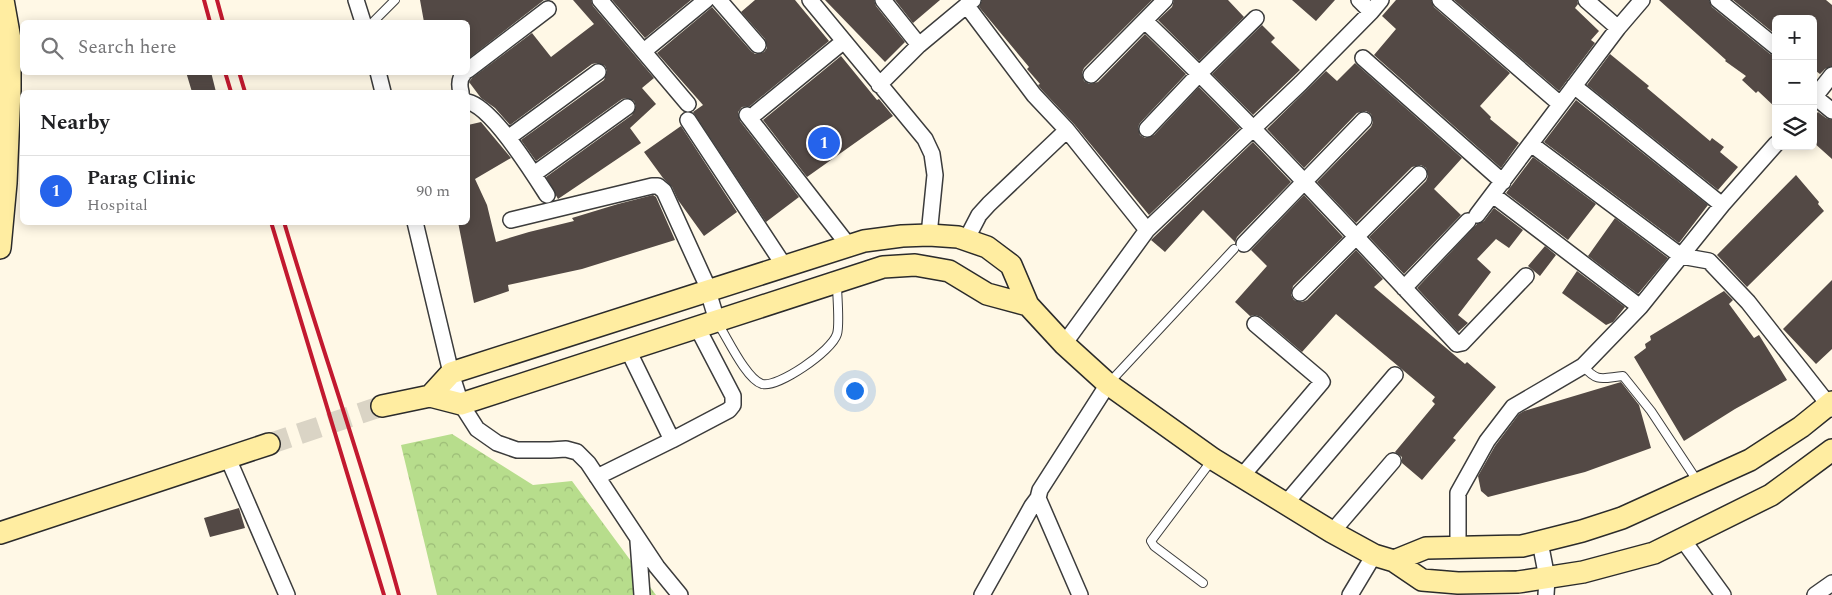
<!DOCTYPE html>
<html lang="en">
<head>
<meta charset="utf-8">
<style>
	body { margin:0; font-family:Spectral,serif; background:#f2f2f2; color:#202124 }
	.controls { position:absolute; right:15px; top:15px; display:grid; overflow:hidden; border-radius:8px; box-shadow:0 2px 12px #0003 }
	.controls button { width:45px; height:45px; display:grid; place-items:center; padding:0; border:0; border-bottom:1px solid #e0e0e0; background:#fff; color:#202124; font:25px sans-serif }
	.you { position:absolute; left:854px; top:390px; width:18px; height:18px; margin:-12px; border:4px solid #fff; border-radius:50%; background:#1a73e8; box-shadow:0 0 0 8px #1a73e833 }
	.badge { display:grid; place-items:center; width:32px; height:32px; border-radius:50%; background:#2563eb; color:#fff; font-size:16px; font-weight:700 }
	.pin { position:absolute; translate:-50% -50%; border:2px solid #fff; box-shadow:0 1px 5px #0006 }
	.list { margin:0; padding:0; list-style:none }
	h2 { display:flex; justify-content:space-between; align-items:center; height:65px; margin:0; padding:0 20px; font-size:21px }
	h2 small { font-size:16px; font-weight:400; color:#757577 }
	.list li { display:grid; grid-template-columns:32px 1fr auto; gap:15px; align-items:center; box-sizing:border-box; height:70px; padding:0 20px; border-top:1px solid #e0e0e0 }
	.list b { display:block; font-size:19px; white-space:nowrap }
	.list p { margin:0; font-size:16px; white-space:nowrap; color:#757577 }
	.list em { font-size:16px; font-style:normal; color:#757577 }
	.icon { flex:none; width:28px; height:28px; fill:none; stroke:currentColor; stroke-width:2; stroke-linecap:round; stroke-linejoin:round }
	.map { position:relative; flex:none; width:1832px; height:595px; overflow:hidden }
	.search { position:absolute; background:#fff; box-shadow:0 2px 12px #0003; left:20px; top:20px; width:450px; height:55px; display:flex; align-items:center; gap:12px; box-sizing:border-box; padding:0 18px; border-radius:8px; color:#757577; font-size:19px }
	.panel { position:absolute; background:#fff; box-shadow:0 2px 12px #0003; left:20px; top:90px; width:450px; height:135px; border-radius:8px }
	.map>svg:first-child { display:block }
	.forest { fill:url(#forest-crowns) }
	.building { fill:#534945 }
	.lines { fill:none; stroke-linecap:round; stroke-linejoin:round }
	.secondary-tunnel { stroke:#dad4c5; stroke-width:21; stroke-dasharray:21 11; stroke-linecap:butt }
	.lane-casing { stroke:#3c3c3c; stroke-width:10 }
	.street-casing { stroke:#3c3c3c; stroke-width:18 }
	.secondary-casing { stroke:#2b2b2b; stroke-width:24 }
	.lane { stroke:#fff; stroke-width:8 }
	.street { stroke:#fff; stroke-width:15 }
	.secondary { stroke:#ffeda1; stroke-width:21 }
	.rail { stroke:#c2192f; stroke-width:4 }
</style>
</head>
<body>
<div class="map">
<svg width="1832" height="595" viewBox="0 0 1832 595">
	<defs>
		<pattern id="forest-crowns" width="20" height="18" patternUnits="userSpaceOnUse" patternTransform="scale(1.25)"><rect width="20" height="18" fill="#b7dd8c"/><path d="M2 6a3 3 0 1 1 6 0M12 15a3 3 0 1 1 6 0" fill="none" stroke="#9cbc77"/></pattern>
	</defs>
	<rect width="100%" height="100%" fill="#fff8e6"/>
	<!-- forest -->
	<path class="forest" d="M452 434 533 485 572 481 656 595H437L401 445Z"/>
	<!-- building -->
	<path class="building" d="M420 0H544L468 59V22H424Z
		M573 0H591L593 6 654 78 642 88 656 104 630 128 641 143 558 199 546 177 632 115 636 107 634 101 627 98 622 99 536 161 521 140 604 80 607 71 605 66 597 63 592 64 510 125 495 108 481 98 469 82 472 78 532 33 551 57 594 24Z
		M612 0H691L645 38Z
		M755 0H795L829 41 750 106 742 107 738 112 740 121 799 197 766 222 693 112 703 105 657 53 712 7 751 51 755 54 764 52 767 48 765 39 741 12Z
		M825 0H874L876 6 905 42 885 62Z
		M895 0H940L913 23Z
		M982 0H1152L1084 68 1082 73 1084 81 1089 84 1098 82 1145 34 1186 74 1140 123 1138 127 1140 135 1145 138 1154 135 1199 87 1240 128 1149 215 1074 124 1041 89 1038 85 1040 84 1027 69 1029 67 979 7Z
		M1174 0H1228L1244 17 1199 61 1158 20 1172 7Z
		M1292 0H1335L1316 21Z
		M1396 0H1431L1434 7 1510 73 1480 106 1491 117 1490 119 1519 143 1501 168 1374 55 1396 29 1382 16Z
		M1454 0H1577L1578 4 1575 8 1599 31 1591 40 1595 43 1559 91Z
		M1659 0H1709L1712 7 1770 54 1776 56V108L1758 91 1756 93 1742 80 1746 76 1725 61 1726 60Z
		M1733 0H1826L1832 5V66L1825 69 1820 74 1813 69V19H1776V35Z
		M1262 25 1275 38 1271 42 1300 70 1253 115 1212 74Z
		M1610 54 1649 86 1647 88 1710 141 1712 138 1724 147 1720 152 1738 167 1718 190 1587 85Z
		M841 56 877 100 879 99 893 116 807 177 763 120Z
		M1355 63 1462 158 1434 189 1461 215 1404 274 1369 237 1426 181 1428 176 1426 168 1421 165 1412 167 1356 223 1317 182 1371 127 1373 122 1371 114 1366 111 1357 113 1304 168 1267 129 1326 71 1337 81Z
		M186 72H211L216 92H192Z
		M1576 100 1708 205 1679 243 1544 142Z
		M1818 112 1826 118 1832 120V159L1813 142V117Z
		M481 122 511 158 475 179 487 205 496 242 529 232 574 221 572 218 618 204 653 195 656 197 675 240 582 269 508 285 509 291 474 303 458 222H468V125Z
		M681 126 737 212 704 236 678 200 672 187 663 178 644 152Z
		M1253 142 1291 182 1237 237 1235 242 1203 210 1165 252 1151 240Z
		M1533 157 1596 204 1568 240 1506 193Z
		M1796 175 1819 202 1818 204 1824 211 1747 287 1717 255Z
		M1304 195 1343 237 1293 286 1291 295 1294 300 1302 302 1307 300 1356 250 1383 279 1374 287 1465 364 1467 362 1496 387 1453 438 1456 440 1422 480 1402 463V457L1395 452 1435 404 1432 401 1435 397 1336 314 1302 352 1261 317 1256 315 1250 316 1235 302 1267 266 1251 250Z
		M1494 208 1523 230 1509 248 1496 239 1477 259 1491 272 1458 315 1468 323 1458 332 1417 288 1477 224 1484 221Z
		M1615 218 1668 258 1638 294 1588 256Z
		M1545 246 1556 255 1540 276 1528 266Z
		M1577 271 1625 307 1613 322 1606 325 1562 293Z
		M1832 280V349L1816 364 1783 329Z
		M1724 291 1733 300 1729 304 1754 338 1759 335 1787 380 1735 409 1684 441 1634 357 1646 348 1645 344 1651 340 1650 336Z
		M1621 382 1639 405 1651 448 1585 472 1488 497 1481 491 1478 476 1495 446 1519 414 1524 411Z
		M239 508 245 528 210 537 204 518Z"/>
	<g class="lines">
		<!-- secondary-tunnel -->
		<path class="secondary-tunnel" d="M269 444 382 406"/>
		<!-- lane casing -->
		<g class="lane-casing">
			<path id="lane" d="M373 22 395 0
				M717 322C727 337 746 379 762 384 778 388 832 351 837 334 840 325 837 296 837 284
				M1583 366C1598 383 1602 378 1623 376L1651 411 1698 482
				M1109 383 1234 249
				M1203 583 1154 546 1151 541 1212 460"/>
		</g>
		<!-- street casing -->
		<g class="street-casing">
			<path id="street" d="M356 0 363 22
				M600 0 688 104
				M719 0 758 45
				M810 0 925 139 932 154 935 175 929 235
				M883 0 919 45
				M1359 0 1371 12
				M1440 0 1560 104
				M1718 0 1776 47
				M967 6 1034 95 1067 130 1147 230
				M1145 21C1253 124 1354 235 1457 344L1462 343 1526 276
				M1618 28 1642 0
				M644 51 706 0
				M1363 58 1503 182
				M468 70 548 9
				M378 72 383 92
				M1091 75 1165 0
				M879 85 919 45 973 0
				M1574 86 1722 205
				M461 92C459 85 459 78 465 72
				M1815 97 1832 111
				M1813 99 1832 75
				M468 102C492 107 533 173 547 195
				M756 113 844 41
				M747 115 849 246
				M688 120 785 267
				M1147 129 1200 73 1256 18
				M508 138 598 72
				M1531 144 1681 256 1709 261 1748 302 1832 409
				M534 174 627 107
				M1493 195 1640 307
				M1477 215 1618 28 1586 0
				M511 220 652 186H658L664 191 705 281 717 321
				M415 222 451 373 461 404 477 429 497 443 517 450H550L566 449 577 452 588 463 657 567 680 595
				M966 240 979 215 989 204 1067 130
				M1244 244 1364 120
				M1404 288 1468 221
				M1300 293 1419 174
				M1064 344 1147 230 1301 83 1371 12 1381 0
				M628 350 672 440
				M227 456 287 595
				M1242 476 1322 382 1320 379 1255 324
				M597 477 672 440 729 410 733 405V396L697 327
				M1286 503 1395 375
				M1332 532 1393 461
				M1683 540 1723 595
				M638 541 642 595
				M1540 542 1547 578 1546 595
				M1458 549V493L1487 441 1513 407 1583 366 1640 307 1722 205 1776 144
				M982 595 1032 506 1038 498
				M1080 595 1038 498 1040 490 1108 384
				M1350 595 1374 555
				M1815 595 1832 583"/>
		</g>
		<!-- secondary casing -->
		<g class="secondary-casing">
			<path id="secondary" d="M0 248 6 183 10 90V39L3 0
				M430 396 451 373 864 241 902 236 929 235 958 237 987 247 1011 265 1028 305 1064 344 1108 384 1213 459 1332 532 1374 555 1394 561 1422 580 1458 583 1518 582 1583 572 1654 553 1771 495 1832 450
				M382 406 430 396 461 404 883 267 915 265 949 271 987 294 1028 305
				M0 533 269 444
				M1394 561 1426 548 1522 546 1582 531 1622 518 1750 460 1801 427 1832 402"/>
		</g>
		<!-- lane -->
		<use href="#lane" class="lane"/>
		<!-- street -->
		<use href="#street" class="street"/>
		<!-- secondary -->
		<use href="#secondary" class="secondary"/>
		<!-- rail -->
		<path class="rail" d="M204 0 210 22
			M217 0 223 22
			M225 72 231 92
			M239 72 245 92
			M271 222 384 595
			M284 222C321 347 365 470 399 595"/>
	</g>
</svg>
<div class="controls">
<button>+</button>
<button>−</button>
<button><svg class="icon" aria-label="layers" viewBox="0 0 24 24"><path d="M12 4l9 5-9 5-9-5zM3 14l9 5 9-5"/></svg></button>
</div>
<div class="you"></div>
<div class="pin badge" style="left:824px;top:143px">1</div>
<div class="search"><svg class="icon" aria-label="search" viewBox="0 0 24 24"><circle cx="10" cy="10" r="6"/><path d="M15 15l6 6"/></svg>Search here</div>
<section class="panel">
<h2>Nearby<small></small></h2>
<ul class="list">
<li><span class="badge">1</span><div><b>Parag Clinic</b><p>Hospital</p></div><em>90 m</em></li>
</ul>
</section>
</div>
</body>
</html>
